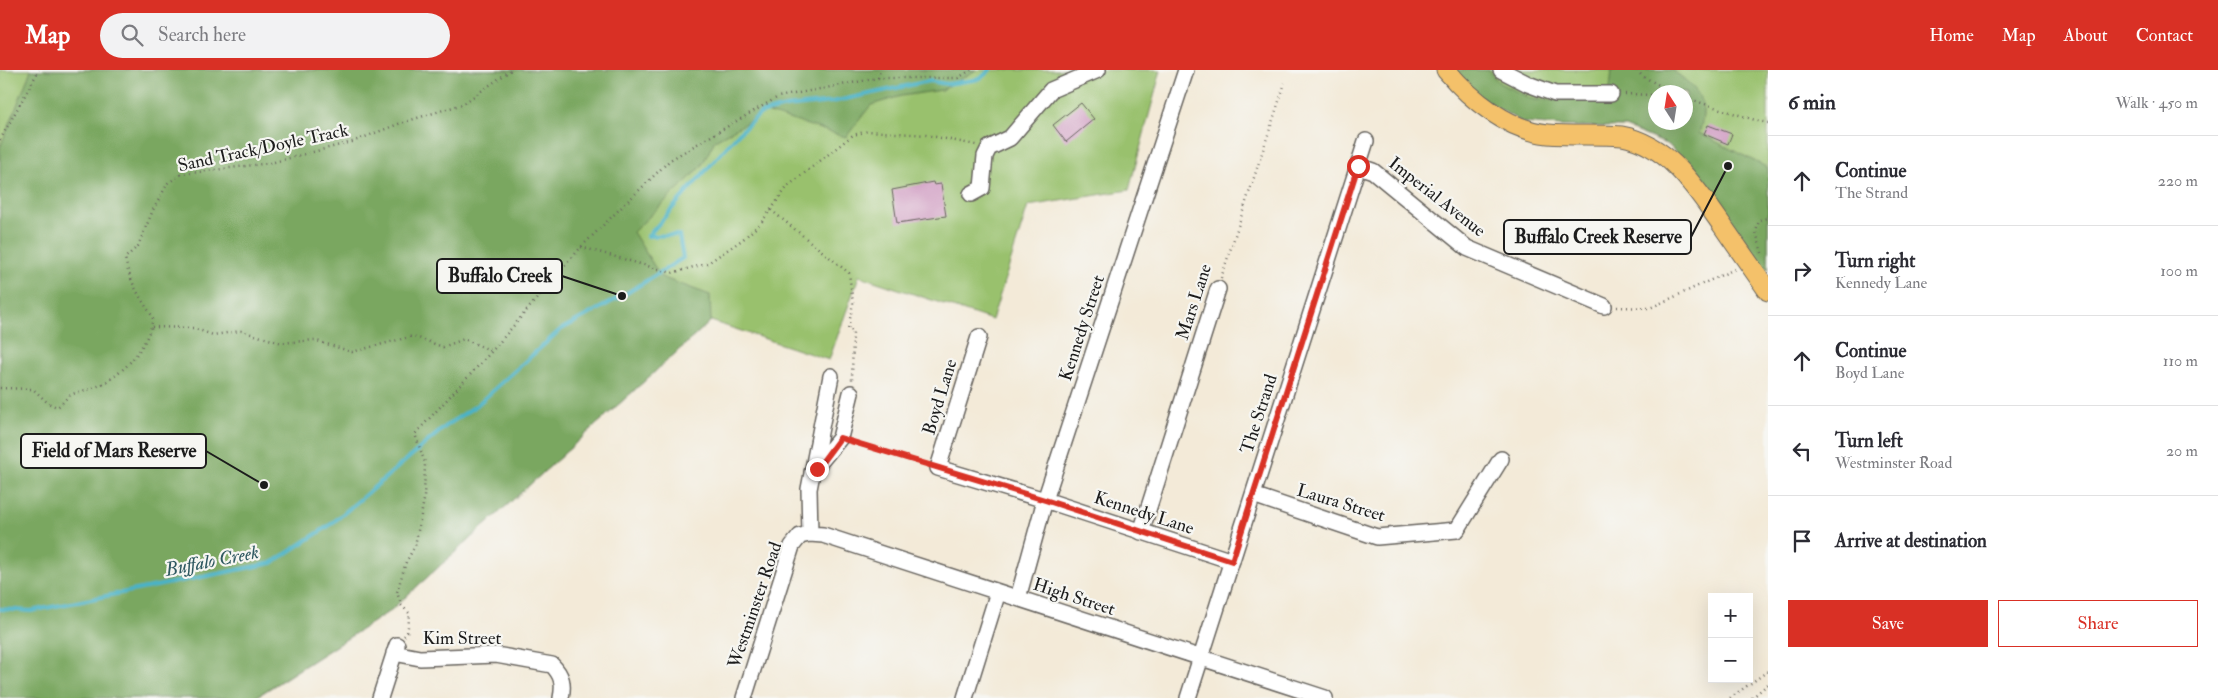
<!DOCTYPE html>
<html lang="en">
<head>
<meta charset="utf-8">
<style>
	body { margin:0; font-family:"IM FELL Double Pica",serif; background:#f2f2f3; color:#2b2b33 }
	.controls { position:absolute; right:15px; bottom:15px; display:grid; overflow:hidden; border-radius:0px; box-shadow:0 5px 20px #0002 }
	.controls button { width:45px; height:45px; display:grid; place-items:center; padding:0; border:0; border-bottom:1px solid #e1e1e2; background:#fff; color:#2b2b33; font:25px sans-serif }
	.compass { position:absolute; left:1648px; top:15px; width:45px; height:45px; border-radius:50%; background:#fff; box-shadow:0 5px 20px #0002; rotate:348deg }
	.stop { position:absolute; width:15px; height:15px; margin:-11px; border:4px solid #d93025; border-radius:50%; background:#fff }
	.stop.end { background:#d93025; border-color:#fff; box-shadow:0 1px 5px #0008 }
	.list { margin:0; padding:0; list-style:none }
	h2 { display:flex; justify-content:space-between; align-items:center; height:65px; margin:0; padding:0 20px; font-size:21px }
	h2 small { font-size:16px; font-weight:400; color:#7c7c81 }
	.list li { display:grid; grid-template-columns:32px 1fr auto; gap:15px; align-items:center; box-sizing:border-box; height:90px; padding:0 20px; border-top:1px solid #e1e1e2 }
	.list b { display:block; font-size:19px; white-space:nowrap }
	.list p { margin:0; font-size:16px; white-space:nowrap; color:#7c7c81 }
	.list em { font-size:16px; font-style:normal; color:#7c7c81 }
	.actions { display:flex; gap:10px; padding:15px 20px }
	.actions a { flex:1; padding:11px 0; border:1px solid #d93025; border-radius:0px; text-align:center; font-size:18px; color:#d93025 }
	.actions .main { background:#d93025; color:#fff }
	.icon { flex:none; width:28px; height:28px; fill:none; stroke:currentColor; stroke-width:2; stroke-linecap:round; stroke-linejoin:round }
	.map { position:relative; flex:none; width:1768px; height:628px; overflow:hidden }
	header { display:flex; align-items:center; gap:30px; box-sizing:border-box; height:70px; padding:0 25px; background:#d93025; color:#fff }
	header strong { font-size:24px }
	nav { display:flex; gap:28px; margin-inline-start:auto; font-size:18px }
	.search { width:350px; height:45px; background:#f2f2f3; display:flex; align-items:center; gap:12px; box-sizing:border-box; padding:0 18px; border-radius:28px; color:#7c7c81; font-size:19px }
	main { display:flex }
	aside { flex:1; background:#fff }
	.map>svg:first-child { display:block }
	.green { fill:#99c16d; stroke:#5a6e44; fill-rule:evenodd }
	.forest { fill:#7aa760; stroke:#4b623e; fill-rule:evenodd }
	.lines { fill:none; stroke-linecap:round; stroke-linejoin:round }
	.stream { stroke:#49b2c7; stroke-width:4 }
	.building { fill:#cb8fbc }
	.minor-casing { stroke:#67645e; stroke-width:18 }
	.major-casing { stroke:#67645e; stroke-width:21 }
	.path { stroke:#67645e; stroke-width:2.5; stroke-dasharray:1 4; stroke-linecap:butt }
	.minor { stroke:#fff; stroke-width:15 }
	.major { stroke:#f4c16a; stroke-width:19 }
	.route { stroke:#d93025; stroke-width:6 }
	.labels { text-anchor:middle; dominant-baseline:central; stroke-width:4.5; stroke-linejoin:round; paint-order:stroke }
	.street-label { font-size:18px; fill:#1c1c1c; stroke:#f6f6f2 }
	.water-label { font-size:19px; font-style:italic; fill:#2e5860; stroke:#f6f6f2 }
	.leader { fill:none; stroke:#1c1c1c; stroke-width:2 }
	.callout-dot { fill:#1c1c1c; stroke:#f6f6f2; stroke-width:2 }
	.callout { fill:#f6f6f2; stroke:#1c1c1c; stroke-width:2 }
	.callout-label { font-size:19px; text-anchor:middle; font-weight:bold; fill:#1c1c1c }
</style>
</head>
<body>
<header>
<strong>Map</strong>
<div class="search"><svg class="icon" aria-label="search" viewBox="0 0 24 24"><circle cx="10" cy="10" r="6"/><path d="M15 15l6 6"/></svg>Search here</div>
<nav><a>Home</a><a>Map</a><a>About</a><a>Contact</a></nav>
</header>
<main>
<div class="map">
<svg width="1768" height="628" viewBox="0 0 1768 628">
	<rect width="100%" height="100%" fill="#f6f6f2"/>
	<filter id="ink" filterUnits="userSpaceOnUse"><feTurbulence type="fractalNoise" baseFrequency=".02" numOctaves="2"/><feDisplacementMap in="SourceGraphic" scale="10" xChannelSelector="R" yChannelSelector="G"/><feConvolveMatrix kernelMatrix="1 2 1 2 8 2 1 2 1" color-interpolation-filters="sRGB"/></filter>
	<filter id="wash" filterUnits="userSpaceOnUse"><feTurbulence type="fractalNoise" baseFrequency=".0096" numOctaves="4" result="noise"/><feDisplacementMap in="SourceGraphic" scale="20" xChannelSelector="R" yChannelSelector="G"/><feGaussianBlur stdDeviation="1.12" result="paint"/><feColorMatrix in="noise" values="0 0 0 0 0 0 0 0 0 0 0 0 0 0 0 0 0 1.4 0 .05"/><feComposite in="paint" operator="in"/></filter>
	<g filter="url(#wash)">
		<rect width="100%" height="100%" fill="#f3ead8"/>
		<!-- green -->
		<path class="green" d="M0 0H1161L1129 120 1028 136 992 250 859 206 829 290 711 251 390 541 255 628H0Z
			M1453 0H1768V201L1707 118 1669 75 1625 57 1560 56ZM1656 22H1686V52H1656Z"/>
		<!-- forest -->
		<path class="forest" d="M31 0H976L942 20 901 26 871 35 846 67 766 42 715 70 701 97 633 162 661 207 710 225 711 251 390 541 262 623 255 628H0V78Z
			M1453 0H1488L1499 13 1534 30 1609 29 1612 0H1672C1698 19 1710 30 1699 63L1768 98V201L1707 118 1669 75 1625 57 1560 56 1523 53 1481 28ZM1656 22H1686V52H1656Z"/>
		<g class="lines">
			<!-- stream -->
			<path class="stream" d="M0 539 31 541 272 493 330 455 446 356 477 335 560 260 622 226 683 188 679 165 648 166 739 63 761 43 786 37 832 32 929 11 947 14 980 9 990 0"/>
		</g>
		<g id="blocks">
			<!-- building -->
			<path class="building" d="M1081 33 1094 49 1066 72 1053 55Z
				M1708 55 1732 64 1728 74 1704 64Z
				M933 112 934 115 941 114 946 146 897 153 892 120Z"/>
		</g>
	</g>
	<g filter="url(#ink)">
		<use href="#blocks" fill-opacity="0" stroke="#67645e" stroke-width="1"/>
		<g class="lines">
			<!-- minor casing -->
			<g class="minor-casing">
				<path id="minor" d="M1501 0 1528 14 1555 24H1611
					M1358 96 1373 101 1467 178 1604 236
					M971 124 982 118 985 86 989 78 1010 68 1051 20 1098 0
					M979 267 938 398 1045 430 1232 491
					M812 402 840 368 851 323
					M1253 425 1377 467 1457 460 1501 389
					M1141 462 1218 219
					M810 464 809 419 831 306
					M1018 528 1045 430 1186 0
					M394 583 420 588 496 585 552 595C562 605 564 614 561 628
					M380 628 397 575
					M744 628 792 476 800 466 810 464 823 465 1325 628
					M965 628 998 522
					M1188 628 1366 71"/>
			</g>
			<!-- major casing -->
			<g class="major-casing">
				<path id="major" d="M1446 0C1471 30 1508 60 1548 64 1573 66 1597 64 1622 66 1669 75 1696 118 1722 155 1737 177 1753 199 1768 221"/>
			</g>
			<!-- path -->
			<path class="path" d="M1637 0 1642 6 1672 22
				M878 8 880 0
				M1625 24 1656 25
				M1686 28 1758 51 1768 53
				M0 70 39 0
				M771 140 849 203 853 233 848 259 853 261 852 311
				M581 177 672 203 708 193 742 170 761 153 788 116 853 65 868 61 926 65 976 75
				M1762 183 1756 162 1759 150 1768 148
				M1221 208 1285 13
				M1617 237 1650 238 1735 199
				M152 257 193 258 213 265 241 261 282 273 314 270 352 282 413 266 443 277 464 269 492 281
				M0 318 33 319 48 333 57 337C63 334 65 328 71 325 78 321 86 321 93 318 121 308 149 277 153 247 140 228 129 211 125 188L138 176 153 140 168 113 182 104 270 93 352 72 401 53 463 34 511 0
				M853 372 925 394
				M404 566 407 563 410 544 401 535 397 522 406 492 415 476 424 430 425 393 415 364 492 281 581 177 670 90 778 27 878 8H958L971 0
				M1730 628 1768 601
				M1752 628 1768 614"/>
			<!-- minor -->
			<use href="#minor" class="minor"/>
			<!-- major -->
			<use href="#major" class="major"/>
		</g>
	</g>
	<g class="lines" filter="url(#ink)">
		<!-- route -->
		<path class="route" d="M817 399 840 368 1045 430 1232 491 1358 96"/>
	</g>
	<g class="labels">
		<!-- street labels -->
		<g class="street-label">
			<text transform="translate(263 78) rotate(-12)">Sand Track/Doyle Track</text>
			<text transform="translate(1437 127) rotate(38)">Imperial Avenue</text>
			<text transform="translate(1194 232) rotate(-72)">Mars Lane</text>
			<text transform="translate(1082 258) rotate(-72)">Kennedy Street</text>
			<text transform="translate(940 327) rotate(-73)">Boyd Lane</text>
			<text transform="translate(1259 344) rotate(-72)">The Strand</text>
			<text transform="translate(1341 433) rotate(17)">Laura Street</text>
			<text transform="translate(1144 443) rotate(18)">Kennedy Lane</text>
			<text transform="translate(1074 527) rotate(18)">High Street</text>
			<text transform="translate(755 535) rotate(-71)">Westminster Road</text>
			<text x="462" y="568">Kim Street</text>
		</g>
		<!-- water labels -->
		<g class="water-label">
			<text transform="translate(212 491) rotate(-11)">Buffalo Creek</text>
		</g>
	</g>
	<!-- callouts -->
	<path class="leader" d="M1728 96L1691 167M622 226L562 206M264 415L206 381"/>
	<g class="callout-dot">
		<circle cx="1728" cy="96" r="5"/>
		<circle cx="622" cy="226" r="5"/>
		<circle cx="264" cy="415" r="5"/>
	</g>
	<g class="callout">
		<rect x="1504" y="150" width="187" height="34" rx="5"/>
		<rect x="437" y="189" width="125" height="34" rx="5"/>
		<rect x="21" y="364" width="185" height="34" rx="5"/>
	</g>
	<g class="callout-label">
		<text x="1598" y="173">Buffalo Creek Reserve</text>
		<text x="500" y="212">Buffalo Creek</text>
		<text x="114" y="387">Field of Mars Reserve</text>
	</g>
</svg>
<div class="controls">
<button>+</button>
<button>−</button>
</div>
<svg class="compass" viewBox="-18 -18 36 36"><path d="M0-13l5 13h-10z" fill="#e53935"/><path d="M0 13l5-13h-10z" fill="#7c7c81"/></svg>
<div class="stop" style="left:1358px;top:96px"></div>
<div class="stop end" style="left:817px;top:399px"></div>
</div>
<aside>
<h2>6 min<small>Walk · 450 m</small></h2>
<ul class="list">
<li><svg class="icon" aria-label="ahead" viewBox="0 0 24 24"><path d="M12 20V5M6 11l6-6 6 6"/></svg><div><b>Continue</b><p>The Strand</p></div><em>220 m</em></li>
<li><svg class="icon" aria-label="right" viewBox="0 0 24 24"><path d="M7 20v-9h11M14 6l5 5-5 5"/></svg><div><b>Turn right</b><p>Kennedy Lane</p></div><em>100 m</em></li>
<li><svg class="icon" aria-label="ahead" viewBox="0 0 24 24"><path d="M12 20V5M6 11l6-6 6 6"/></svg><div><b>Continue</b><p>Boyd Lane</p></div><em>110 m</em></li>
<li><svg class="icon" aria-label="left" viewBox="0 0 24 24"><path d="M17 20v-9H6M10 6l-5 5 5 5"/></svg><div><b>Turn left</b><p>Westminster Road</p></div><em>20 m</em></li>
<li><svg class="icon" aria-label="arrive" viewBox="0 0 24 24"><path d="M6 21V4h12l-3 4 3 4H6"/></svg><div><b>Arrive at destination</b></div></li>
</ul>
<div class="actions"><a class="main">Save</a><a>Share</a></div>
</aside>
</main>
</body>
</html>
